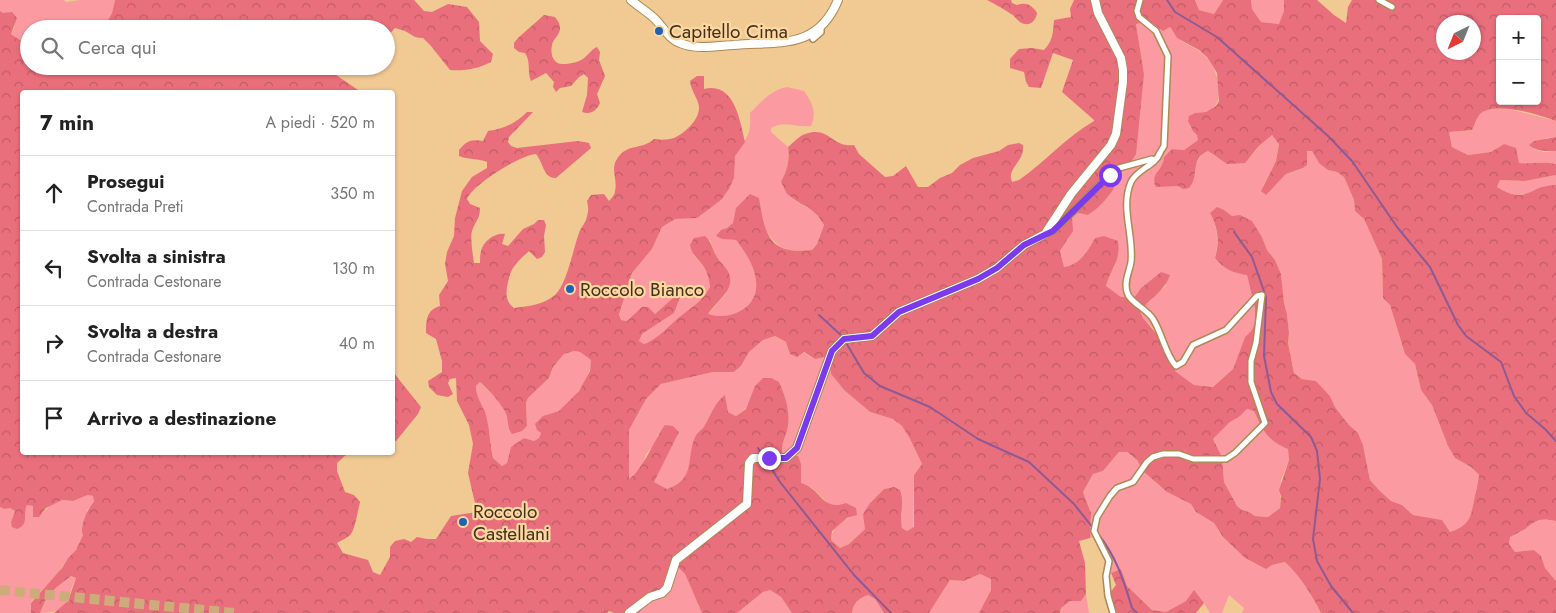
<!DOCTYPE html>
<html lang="it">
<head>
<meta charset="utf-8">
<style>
	body { margin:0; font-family:Jost,sans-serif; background:#f6f6f6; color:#222 }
	.controls { position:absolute; right:15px; top:15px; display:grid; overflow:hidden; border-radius:5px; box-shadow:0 1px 4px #0004 }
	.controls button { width:45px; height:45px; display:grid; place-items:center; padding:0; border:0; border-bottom:1px solid #e0e0e0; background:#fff; color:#222; font:25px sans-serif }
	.compass { position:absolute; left:1436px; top:15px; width:45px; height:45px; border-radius:50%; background:#fff; box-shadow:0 1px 4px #0004; rotate:223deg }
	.stop { position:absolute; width:15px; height:15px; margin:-11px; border:4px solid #7c3aed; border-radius:50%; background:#fff }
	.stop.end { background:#7c3aed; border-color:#fff; box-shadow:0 1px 5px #0008 }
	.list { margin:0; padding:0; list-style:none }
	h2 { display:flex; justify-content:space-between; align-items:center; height:65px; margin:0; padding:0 20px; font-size:21px }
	h2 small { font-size:16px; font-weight:400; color:#767676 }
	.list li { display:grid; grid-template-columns:32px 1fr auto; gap:15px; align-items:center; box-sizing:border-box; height:75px; padding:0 20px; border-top:1px solid #e0e0e0 }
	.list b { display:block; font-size:19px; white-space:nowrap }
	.list p { margin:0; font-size:16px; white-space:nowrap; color:#767676 }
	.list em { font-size:16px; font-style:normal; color:#767676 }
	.icon { flex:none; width:28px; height:28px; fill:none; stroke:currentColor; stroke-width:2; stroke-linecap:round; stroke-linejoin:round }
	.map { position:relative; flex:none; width:1556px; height:613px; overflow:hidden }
	.search { position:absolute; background:#fff; box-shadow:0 1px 4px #0004; left:20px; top:20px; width:375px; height:55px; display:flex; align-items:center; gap:12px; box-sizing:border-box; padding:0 18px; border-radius:28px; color:#767676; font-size:19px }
	.panel { position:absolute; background:#fff; box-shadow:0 1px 4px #0004; left:20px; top:90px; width:375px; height:365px; border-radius:5px }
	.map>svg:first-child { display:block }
	.grass { fill:#fb9aa1 }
	.forest { fill:url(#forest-crowns); fill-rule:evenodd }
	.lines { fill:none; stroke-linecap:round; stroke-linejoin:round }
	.stream { stroke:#8d5a95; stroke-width:2 }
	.highway-tunnel { stroke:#cdab7b; stroke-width:10; stroke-dasharray:10 5; stroke-linecap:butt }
	.street-casing { stroke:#ae8955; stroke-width:8 }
	.secondary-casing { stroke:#ae8955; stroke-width:10 }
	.street { stroke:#fff; stroke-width:5 }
	.secondary { stroke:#fff; stroke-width:8 }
	.route { stroke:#7c3aed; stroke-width:6 }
	.poi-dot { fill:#1e63b3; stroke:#fdd6a0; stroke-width:2 }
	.labels { text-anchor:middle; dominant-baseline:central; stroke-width:4.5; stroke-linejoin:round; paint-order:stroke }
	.poi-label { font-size:19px; fill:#41321c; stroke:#fdd6a0; text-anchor:start }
</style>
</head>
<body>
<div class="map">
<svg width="1556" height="613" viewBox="0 0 1556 613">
	<defs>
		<pattern id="forest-crowns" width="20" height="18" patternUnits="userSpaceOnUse" patternTransform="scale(1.25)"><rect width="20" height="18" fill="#ea6f7c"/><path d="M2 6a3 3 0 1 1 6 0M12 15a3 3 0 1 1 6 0" fill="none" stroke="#bf5c65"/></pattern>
	</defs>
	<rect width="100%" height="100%" fill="#f0c993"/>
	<!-- grass -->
	<path class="grass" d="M0 0H64L66 2 80 0H115L112 13 103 29H29V46L11 34 15 26 0 11Z
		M1195 0H1223L1214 14 1199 10Z
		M1251 0H1284V11L1280 24 1261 22 1252 9Z
		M1146 22 1170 27C1172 31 1175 36 1179 39 1188 46 1200 49 1208 59 1221 77 1229 115 1195 113L1190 126 1198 135V140L1184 150 1172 149 1164 157V162L1157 171 1172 186H1178L1183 189 1195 173 1194 167 1203 153 1208 151C1214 156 1219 159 1226 161 1253 168 1253 147 1272 135L1279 143 1276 161 1263 186 1265 195 1286 174 1303 168 1307 151H1312L1328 170 1337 172 1344 177 1354 200 1355 211 1364 219 1382 259 1383 298 1390 305 1405 354 1415 364 1421 390 1432 405 1448 446 1455 458 1471 467 1479 475C1478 482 1477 488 1475 495 1471 514 1472 525 1450 532L1441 520 1413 515 1402 505 1391 501 1380 491 1370 480 1363 445 1358 433 1348 424 1335 407 1330 396 1316 381 1302 379 1294 373 1288 343 1289 333 1287 314 1284 303 1281 274 1275 260 1267 250 1262 237 1251 221 1232 216 1224 210 1210 213C1218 228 1219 241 1215 258L1247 275 1255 309V322L1252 330 1245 337 1233 369 1213 387 1194 385 1175 372 1153 328 1143 318 1140 310 1149 300 1166 286 1161 272 1141 288 1134 298H1122L1106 286 1108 276 1116 264 1095 238C1087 253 1081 264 1064 267L1060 251 1069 238 1072 218 1078 213 1088 215C1098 209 1108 199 1114 188 1117 181 1118 177 1124 171L1144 74 1136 24Z
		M787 87 804 91C812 102 817 112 811 126 795 128 785 120 771 128V132L788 147C790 161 787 170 781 183L788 194 800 204 808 207 818 216 824 225 817 244 812 250C786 253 777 249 763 226L733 223 728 228 729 240H736C745 252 755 266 756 282 759 309 730 321 708 314L725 295 730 276 716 256 710 240 693 255C704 265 715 279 707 294L661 335 652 341 644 344 639 341 642 334 674 313V297L655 314 643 307 627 321 621 320 619 313 632 273 652 249 662 227 674 219 683 218 709 208 721 200C726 186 729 170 734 157 744 137 752 140 750 113 761 102 771 90 787 87Z
		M1488 108 1513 110 1556 121V137L1546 138 1533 149 1544 152 1556 151V164C1543 161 1532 164 1519 163L1504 144 1491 152 1468 155 1452 147 1449 132 1472 130 1477 120 1478 114Z
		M1556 175V185C1528 185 1529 206 1497 187L1500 180 1525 181Z
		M775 336 815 359 826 357 830 364 831 374 844 390 870 412 893 419 902 426 910 439 922 464 914 475 913 528 907 531 902 528 900 520 902 515 894 487 884 489 870 503 865 529 849 544 840 548 831 540C833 525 843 520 856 515L838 506 830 505 811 487 801 483V464L783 457C779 448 784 442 786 433 791 416 786 397 779 382L736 416 728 412 725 396C713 403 711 417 703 428 699 432 696 435 694 441 689 462 692 480 667 489L653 482 679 432 658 434 654 445 646 454 642 466 629 479V430L646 399 661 384 713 372H734L741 366 749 352 763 340Z
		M574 351 580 352 591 360C592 376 573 402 560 411 557 413 552 414 548 414L539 438 534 441 524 438 512 447 507 463 502 466 493 458 487 419 475 392 476 386 480 382C490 392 504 404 507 418L527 426 526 403 528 398 549 378 553 367 564 354Z
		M1247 409 1254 411C1263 431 1267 440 1288 448L1289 460 1281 480 1280 508 1268 517 1255 516 1249 512 1242 510 1237 506 1224 482 1222 457 1213 439 1230 422 1239 417Z
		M1119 452H1126L1137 460 1144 472 1167 492 1191 504 1196 512 1214 523 1223 537 1245 558 1254 563 1272 565 1285 562C1300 576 1312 595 1321 613H1242L1244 608 1229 595 1222 613H1210L1204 603 1186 601 1166 612 1152 610 1127 586 1121 569 1111 573 1099 536 1090 538 1091 513 1083 492 1093 474 1103 471Z
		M88 495 93 496 94 502 87 510V516L82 526 83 535 76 550 68 558 58 573 31 602V613H0V507L4 509 10 507 15 511 11 522 25 516 24 511 27 505 33 506 38 517 51 505 62 500 73 501Z
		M1542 519 1556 521V581L1545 568 1541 556 1534 550 1515 552 1509 544 1510 537C1520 530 1530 523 1542 519Z
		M675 564 685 574 702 613H639Z
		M980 574 991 579V590L979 613H929L950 580 964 581Z
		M71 576 76 578C65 599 71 613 40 613L48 594Z
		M770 590 781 597 792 613H737L763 592Z
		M1086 594 1089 613H1060L1061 608 1070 600 1081 601Z
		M868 595 875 599 884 613H852C853 603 859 598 868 595Z"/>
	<!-- forest -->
	<path class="forest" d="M115 0H414L424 11 432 12 448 4 467 7 479 22 480 41 493 54 491 62C477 69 465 71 450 70L431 46 423 38 415 37 405 31 395 28 386 38V29H103L112 13Z
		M987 0H1011L1012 3 1017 5C1026 2 1032 5 1037 13 1036 21 1029 28 1020 22 1017 20 1015 16 1011 14 1004 9 995 4 987 0Z
		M1074 0H1195L1199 10 1214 14 1223 0H1251L1252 9 1261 22 1279 24 1284 11V0H1317L1334 15 1346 23 1348 7 1352 0H1556V121C1539 114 1496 102 1481 113 1477 116 1475 125 1472 130L1449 132 1452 147 1468 155 1491 152 1504 144 1516 148 1519 163C1532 164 1543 161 1556 164V175L1525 181 1500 180 1497 187C1528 206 1528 185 1556 185V521C1539 518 1538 519 1525 529 1520 532 1515 534 1510 537L1509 544 1515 552 1534 550 1541 556 1545 568 1556 581V613H1321C1312 595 1300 576 1285 562L1272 565 1266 569 1245 558 1223 537 1214 523 1196 512 1191 504 1167 492 1144 472 1137 460 1127 452H1119L1103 471 1093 474 1083 492 1091 513 1090 538 1079 541 1085 563 1086 594 1081 601H1070L1061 608 1060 613H979L991 590V579L980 574 964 581 950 580 929 613H884L875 599 868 595C859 598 853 603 852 613H792L781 597 770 590 763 592 737 613H702L685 574 676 565 668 593C655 598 647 602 639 613H614L609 611 607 613H54L68 601 76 578 71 576 48 594 40 613H31V603L62 568 68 558 76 550 83 535C79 528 88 507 94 502L93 496 88 495 73 501 62 500 46 508 39 517H33V506L27 505C22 515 30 524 17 529L12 527 11 522 15 511 10 508 4 509 0 507V11L3 13 12 12 17 18 11 34 29 46V66H74L85 70 87 66H323L361 92H22V452L348 453 337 463V471L345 492 354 495 360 502C358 510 355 529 351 534 348 538 341 540 337 543L343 553 368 560 373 572 380 575 390 557V547L395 541 404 539 411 542 417 537 427 539H436L451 516 477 512 468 473 473 444 469 425 457 401 456 378 450 379 448 383 453 394 448 397 437 395 429 387 428 381 442 372V361L436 339 426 333C426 321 426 310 440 306L439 295 448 281 445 264 447 252 454 236 455 218 462 191 472 177 487 168V162C478 158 468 160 459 156V150C467 141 470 139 483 141L488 131C504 129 516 123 527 112H533L509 137 508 142 511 146 517 148 578 141 589 143 591 148 556 178C543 178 544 164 536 154 520 155 472 185 467 199L470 204 480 208C480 220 475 221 472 231 470 237 473 256 474 263H480C480 259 480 255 481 251 483 241 496 232 505 234L502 244 508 246 523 229 534 224 538 220H544L546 225 544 236 545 252 542 257 537 259 529 251C514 265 511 267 507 287 506 297 506 301 514 308 529 306 543 305 555 295 567 284 573 249 579 233 581 227 586 223 587 216 589 210 588 206 587 201L591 195 604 194 609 201C612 198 615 194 615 191 618 180 610 169 617 159 628 142 641 151 654 139 661 140 667 140 674 138 685 133 699 120 699 108 699 99 691 92 690 81L697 76H704V89C734 81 740 120 745 142L735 156 734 178 729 189 721 200 697 218 675 219 662 227 652 249 632 273 619 314 621 320 627 321 642 307H648L655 314 674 297H680L674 313 642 334 639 341 644 344C657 339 665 330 676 320 688 310 703 301 710 287 709 278 707 270 701 263 695 256 692 254 690 245L694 238 705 236C712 242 712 249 717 257 720 263 729 269 730 277 733 291 715 303 708 314 730 321 759 308 756 282 755 266 745 252 736 240L722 239 716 236 721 230 727 228 733 223 736 208 750 194 759 198C765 235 769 255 812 250L817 244 824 225 818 216 808 207 801 204 787 194 781 182C787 170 790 161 788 147 793 143 799 136 805 134 829 125 832 148 854 145L859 154 885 177 893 176 906 166 918 187H928L940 178 952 173 960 165 973 158 999 151 1008 145 1019 143 1023 145C1025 162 1006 168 1012 182L1019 180C1045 162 1066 137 1094 121V120L1062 92 1073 60 1053 53 1041 88 1029 87 1026 82 1024 72 1010 68V59L1019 49 1032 48 1044 50C1053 41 1053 32 1054 20L1071 17 1070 9ZM1500 19H1537V101H1500ZM1146 22 1155 25 1163 31 1170 27 1177 38 1199 50 1207 57 1217 73 1219 101 1216 106 1206 112 1195 113 1189 116 1188 121 1193 131 1197 135 1198 140 1184 150 1172 149 1164 157C1164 169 1149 174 1156 187L1178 186 1183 189 1189 188C1200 176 1189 159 1208 151L1227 164 1245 163 1259 146 1272 135 1279 144 1276 161 1261 191 1266 195 1286 174 1303 168 1307 165V151H1312L1319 163 1328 170 1337 172 1344 177 1354 200 1355 211 1364 219 1382 259 1383 298 1390 305 1405 354 1415 364 1421 390 1432 405 1448 446 1455 458 1471 467 1479 475C1478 482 1477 488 1475 495 1471 514 1472 525 1450 532L1442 520 1413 515 1402 505 1391 501 1380 491 1370 480 1363 445 1358 433 1348 424 1335 407 1330 396 1316 381 1302 379 1294 373 1288 343 1289 333 1287 314 1284 303 1281 274 1275 260 1267 250 1262 237 1252 221 1240 215 1232 216 1224 210 1217 207 1210 213C1218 228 1220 241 1215 258 1224 269 1233 273 1247 275L1255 309V322L1252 330 1245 337 1233 369 1213 387 1194 385 1176 372 1168 357 1165 344 1143 318 1140 311C1151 297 1164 292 1170 275L1161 272 1141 288 1134 298 1121 297 1106 286C1111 267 1121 262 1118 241L1104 236 1095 238C1087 252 1081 264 1064 267L1060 251 1073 231 1072 218 1078 213 1088 215C1098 209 1106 200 1113 190 1115 186 1116 180 1119 176 1125 168 1131 163 1136 154L1144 74 1136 24ZM1444 22H1474V52H1444ZM775 336 786 342 790 354 797 357 804 352 815 359 826 357 830 364 831 374 844 390 870 412 893 419 902 426 910 439 922 464 914 475V527L907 531 902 528C899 515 905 503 900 490L894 487 884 489 870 503 863 514 865 529 849 544 840 548 831 540 832 531 847 518 857 515 856 508 846 503C822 512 821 488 801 483V464L798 456H783C779 446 787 436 788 425 790 410 785 395 779 382L771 378H763L755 386 746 409 736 416 728 412 725 395C713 404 711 416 703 428 700 431 697 433 695 437 686 458 696 479 667 489L654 482 679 432 673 426 665 425C653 441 645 467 629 479V430L646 399 661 384 713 372H734L741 366 749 352 763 340ZM574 351 580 352 591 360 590 371 579 391 559 411 543 416 535 424 537 430 541 433 539 438 534 441 524 438 511 447 507 463 502 466 493 458C490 445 490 432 487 419 485 408 475 397 476 386L480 382C489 390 502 404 506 414 509 422 507 428 512 434L522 431 527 426 526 403 528 398 549 378 553 367 564 354ZM1247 409 1254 411C1263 431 1267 440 1288 449L1289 460 1279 490 1281 496 1280 508 1268 517 1255 516 1249 512 1242 510 1237 506 1224 482 1222 457 1213 439 1230 422 1239 417Z
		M544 15 555 17C558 21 560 24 560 28 560 35 553 39 552 45 550 54 553 65 564 64 568 64 575 63 579 61 587 58 590 50 597 47L600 52 599 60 605 76 597 94 600 103C596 111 591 115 582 112L587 95 588 78 584 74 579 77 571 86 560 88 556 92 553 87 554 82 546 73 531 81C527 72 531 61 525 53L519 52 514 48V43L518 38Z
		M1556 137V151C1546 151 1537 152 1529 145L1534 141Z
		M393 372 421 407 418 414 396 441 393 442Z
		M1121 569 1127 586 1152 610 1166 612 1186 601 1194 590 1204 603 1196 613H1117L1110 593 1116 585 1111 573Z"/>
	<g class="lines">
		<!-- stream -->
		<path class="stream" d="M1167 0 1175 12 1217 37 1328 136 1352 161 1397 227 1430 267 1458 325 1466 336 1501 362 1514 396 1526 413 1545 429 1556 441
			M1234 232 1252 257 1266 297 1264 356 1271 392 1277 404 1311 437 1317 451 1320 479 1313 539 1317 561 1331 586 1353 613
			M819 315 843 337
			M845 341 864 373 880 386 930 407 978 439 1029 462 1074 504 1093 528
			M758 448 763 456
			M766 460 780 482 854 575 891 613
			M1098 534C1116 556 1124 581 1132 608L1137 613"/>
		<!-- highway-tunnel -->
		<path class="highway-tunnel" d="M0 590 234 613"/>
		<!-- street casing -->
		<g class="street-casing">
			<path id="street" d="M1140 0 1137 11 1139 17 1156 31 1168 56 1164 146 1159 154
				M1379 0 1392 7
				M813 39 821 32V26
				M1046 234 1053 231 1100 184 1119 168 1152 159
				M1113 613 1108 596 1106 576 1109 561 1094 531 1097 517 1110 496 1117 488 1133 482 1147 462 1153 457 1163 454H1179L1193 459H1226L1235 453 1265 423 1251 382V361L1256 343 1262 295 1257 296 1226 330 1193 345 1183 362 1176 366C1166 356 1162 333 1153 319 1146 308 1129 302 1127 292 1124 281 1129 273 1131 262 1134 236 1120 207 1131 182 1137 169 1155 166 1160 153"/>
		</g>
		<!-- secondary casing -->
		<g class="secondary-casing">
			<path id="secondary" d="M631 0C639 7 648 12 655 19 663 27 669 39 680 43 696 50 717 46 733 45 777 41 817 51 838 0
				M629 613 650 597 662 593 667 588 676 560 747 504 749 463 753 458H786L797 448 832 351 844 339 872 336 899 312 978 279 997 268 1024 245 1045 234 1071 194 1111 145 1116 134 1123 82V70L1121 58 1098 13 1095 0"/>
		</g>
		<!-- street -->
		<use href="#street" class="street"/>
		<!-- secondary -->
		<use href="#secondary" class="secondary"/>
	</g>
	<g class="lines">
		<!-- route -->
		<path class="route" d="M769 458H786L797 448 832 351 844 339 872 336 899 312 978 279 997 268 1024 245 1053 231 1110 175"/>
	</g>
	<!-- markers -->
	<g class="poi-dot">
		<circle cx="659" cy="31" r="5"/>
		<circle cx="570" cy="289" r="5"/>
		<circle cx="463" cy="522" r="5"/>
	</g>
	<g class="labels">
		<!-- poi labels -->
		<g class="poi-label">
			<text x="669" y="31">Capitello Cima</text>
			<text x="580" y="289">Roccolo Bianco</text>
			<text x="473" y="511">Roccolo<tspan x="473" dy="22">Castellani</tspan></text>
		</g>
	</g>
</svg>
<div class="controls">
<button>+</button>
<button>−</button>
</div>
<svg class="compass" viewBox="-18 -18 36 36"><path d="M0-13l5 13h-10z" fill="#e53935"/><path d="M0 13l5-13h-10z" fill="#767676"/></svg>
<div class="stop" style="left:1110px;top:175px"></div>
<div class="stop end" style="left:769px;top:458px"></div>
<div class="search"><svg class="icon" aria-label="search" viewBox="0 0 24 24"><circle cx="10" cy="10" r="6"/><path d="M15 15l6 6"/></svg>Cerca qui</div>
<section class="panel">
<h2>7 min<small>A piedi · 520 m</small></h2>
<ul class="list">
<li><svg class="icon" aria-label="ahead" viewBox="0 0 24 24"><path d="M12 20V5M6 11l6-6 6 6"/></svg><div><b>Prosegui</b><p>Contrada Preti</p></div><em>350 m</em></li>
<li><svg class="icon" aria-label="left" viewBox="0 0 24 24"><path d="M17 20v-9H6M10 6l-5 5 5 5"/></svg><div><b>Svolta a sinistra</b><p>Contrada Cestonare</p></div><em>130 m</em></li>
<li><svg class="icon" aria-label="right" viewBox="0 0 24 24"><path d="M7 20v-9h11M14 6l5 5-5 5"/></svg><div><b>Svolta a destra</b><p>Contrada Cestonare</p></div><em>40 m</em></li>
<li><svg class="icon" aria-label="arrive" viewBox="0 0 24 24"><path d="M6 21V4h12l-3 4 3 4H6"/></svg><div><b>Arrivo a destinazione</b></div></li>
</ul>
</section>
</div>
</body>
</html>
